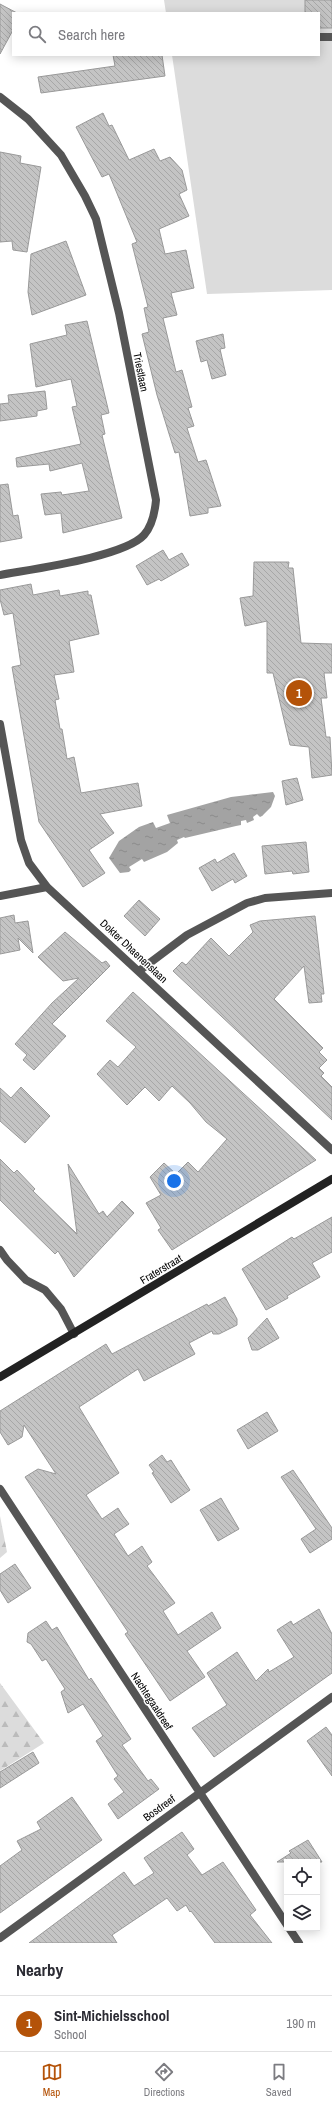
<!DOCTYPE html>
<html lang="en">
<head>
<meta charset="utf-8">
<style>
	body { margin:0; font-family:"Archivo Narrow",sans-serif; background:#f2f2f3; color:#2b2b33 }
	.controls { position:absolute; right:12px; bottom:12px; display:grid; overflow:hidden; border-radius:0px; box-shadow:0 2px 10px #0003 }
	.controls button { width:36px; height:36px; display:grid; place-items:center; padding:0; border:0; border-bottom:1px solid #e1e1e2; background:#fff; color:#2b2b33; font:20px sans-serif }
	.you { position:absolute; left:174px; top:1181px; width:14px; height:14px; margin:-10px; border:3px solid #fff; border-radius:50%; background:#1a73e8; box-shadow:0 0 0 6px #1a73e833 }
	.badge { display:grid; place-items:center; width:26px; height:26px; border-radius:50%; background:#b45309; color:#fff; font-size:13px; font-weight:700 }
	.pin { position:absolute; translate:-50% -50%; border:2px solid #fff; box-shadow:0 1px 4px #0006 }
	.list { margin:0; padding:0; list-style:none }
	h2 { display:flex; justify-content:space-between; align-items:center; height:52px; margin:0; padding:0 16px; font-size:17px }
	h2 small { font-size:13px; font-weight:400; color:#7c7c81 }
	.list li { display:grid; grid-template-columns:26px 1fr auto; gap:12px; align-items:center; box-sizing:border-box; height:56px; padding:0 16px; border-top:1px solid #e1e1e2 }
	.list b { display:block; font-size:15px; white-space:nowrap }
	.list p { margin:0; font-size:13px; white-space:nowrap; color:#7c7c81 }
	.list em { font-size:13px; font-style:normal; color:#7c7c81 }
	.icon { flex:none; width:22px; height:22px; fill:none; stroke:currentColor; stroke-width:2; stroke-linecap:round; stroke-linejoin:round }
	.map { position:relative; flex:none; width:332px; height:1943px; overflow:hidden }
	.search { position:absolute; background:#fff; box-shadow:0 2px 10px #0003; left:12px; right:12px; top:12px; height:44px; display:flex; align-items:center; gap:10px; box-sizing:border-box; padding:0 14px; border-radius:0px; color:#7c7c81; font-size:15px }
	.sheet { height:108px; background:#fff }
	nav { display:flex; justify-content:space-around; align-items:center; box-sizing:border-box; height:56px; border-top:1px solid #e1e1e2; background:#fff; font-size:11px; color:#7c7c81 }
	nav a { display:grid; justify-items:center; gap:2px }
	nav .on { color:#b45309 }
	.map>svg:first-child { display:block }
	.green { fill:#dcdcdc }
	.forest { fill:url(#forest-firs) }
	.water { fill:url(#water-ripples) }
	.building { fill:url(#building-back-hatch); stroke:#999 }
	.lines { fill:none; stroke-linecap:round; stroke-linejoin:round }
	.lane { stroke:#555; stroke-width:8 }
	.street { stroke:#555; stroke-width:8 }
	.secondary { stroke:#222; stroke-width:8 }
	.labels { text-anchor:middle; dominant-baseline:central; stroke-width:3; stroke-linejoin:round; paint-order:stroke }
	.street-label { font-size:11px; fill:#000; stroke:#fff }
</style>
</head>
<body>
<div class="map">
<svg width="332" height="1943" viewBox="0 0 332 1943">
	<defs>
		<pattern id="forest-firs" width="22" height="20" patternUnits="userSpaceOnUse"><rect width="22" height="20" fill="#dcdcdc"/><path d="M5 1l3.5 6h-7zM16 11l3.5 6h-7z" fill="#bbb"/></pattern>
		<pattern id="water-ripples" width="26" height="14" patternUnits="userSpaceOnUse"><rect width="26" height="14" fill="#a3a3a3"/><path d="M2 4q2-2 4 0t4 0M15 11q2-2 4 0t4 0" fill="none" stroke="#8b8b8b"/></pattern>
		<pattern id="building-back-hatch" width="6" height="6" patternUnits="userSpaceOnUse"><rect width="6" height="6" fill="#c4c4c4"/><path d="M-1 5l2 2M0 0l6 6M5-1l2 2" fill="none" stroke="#a7a7a7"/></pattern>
	</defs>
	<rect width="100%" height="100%" fill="#fff"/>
	<!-- green -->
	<path class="green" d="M164 0H332V290L207 294 172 55H319V13H166Z"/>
	<!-- forest -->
	<path class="forest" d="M0 1516 7 1552 0 1558Z
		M0 1683 44 1743 0 1771Z"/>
	<!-- water -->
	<path class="water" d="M273 792 275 796 271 807 262 816 260 817 257 814 253 817 254 820 247 823 246 820 241 821V825L236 826 185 838 184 837 177 840 178 843 167 852 144 862 142 859 129 867 131 870 129 872 120 873 109 858 119 841 139 827 153 822 156 828 170 823 167 815 231 797Z"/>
	<!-- building -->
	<path class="building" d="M305 0H332V28H319V13H305Z
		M0 4 17 13H13V30L0 54Z
		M113 55H162L165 76 41 93 38 77 115 66Z
		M103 113 109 126 112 125 129 160 154 149 160 161 170 157 182 170 187 190 179 194 189 216 159 229 165 254 186 250 194 288 171 293 177 315 163 318 176 372 182 370 192 407 188 408 194 426 187 428 198 462 206 460 221 506 208 508V513L190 516 179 452 175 453 157 395 142 334 149 332 144 308 148 307 132 244 137 242 109 174 102 177 76 127Z
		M0 152 21 156 20 163 41 167 27 252 13 250 12 241 0 242Z
		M66 241 86 295 32 315 28 292 31 254Z
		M87 321 109 413 101 415 105 434 102 435 122 518 63 533 61 513 45 515 41 494 61 492 62 495 89 491 82 463 50 471 49 464 17 467 16 458 81 444 72 407 77 406 71 379 36 387 30 344 67 335 65 325Z
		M223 334 225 348 220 349 226 375 212 379 207 360 201 362 196 341Z
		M45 391 47 409 37 411V416L0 421V404L9 403 8 395Z
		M8 484 13 516 18 515 22 538 0 542V485Z
		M163 550 169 560 182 553 189 565 161 581 159 579 147 585 136 566Z
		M254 562H289L288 568H293L301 643 332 644V673H324L327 698H321L326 737H330L332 775 312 778 309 747 290 745 273 673H267V621L245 626 240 598 253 596Z
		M31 584 33 595 59 590 60 596 88 591V595H91L99 634 69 641 74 672 54 675 59 699 55 700 60 729H62L67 759 74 757 81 793 138 783 142 806 100 814 114 833 89 850 105 873 83 887 39 822 12 667 21 665 13 613 4 615 0 599V590Z
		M297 778 303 800 286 805 282 781Z
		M306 842 309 872 293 874 292 871 265 874 262 846Z
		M234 853 247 876 235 883 233 879 212 891 199 868 215 859 217 863Z
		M139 900 160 919 145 936 124 916Z
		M14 915 15 923 28 921 33 953 18 938 20 950 0 954V918Z
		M315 916 324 994H321L322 1002 309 1003 304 966 274 999 323 1048 319 1052 327 1060 319 1068 324 1073 321 1076 332 1087V1120L173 971 182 962 186 965 211 938 229 956 253 932 250 925 260 921Z
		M65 932 102 963 106 961 110 966 52 1024 66 1036 34 1070 23 1060 27 1055 15 1044 52 1003 79 978 63 981 38 957Z
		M133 992 316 1160 172 1250 158 1230 161 1228 146 1203 161 1195 150 1177 164 1163 176 1174 188 1162 198 1172 227 1139 206 1122 190 1103 172 1086 159 1101 145 1087 127 1105 97 1074 110 1060 118 1067 136 1047 106 1021Z
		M21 1087 50 1116 25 1143 0 1121V1088L11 1098Z
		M0 1159 14 1173 17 1170 35 1189 33 1191 77 1234 68 1164 99 1214 103 1211 107 1217 122 1201 134 1213 74 1277 58 1251 55 1254 0 1200Z
		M332 1217V1252L312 1263 320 1277 287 1296 288 1298 266 1310 242 1269 292 1237 294 1239Z
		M225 1297 237 1319V1325L219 1334H213L212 1331 189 1343 195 1354 144 1381 138 1369 79 1407 119 1473 86 1495 102 1519 118 1508 123 1516 129 1524 114 1534 128 1556 142 1546 152 1562 147 1566 175 1603 163 1611 178 1635 212 1612 221 1628 187 1651 205 1677 170 1701 125 1634 128 1632 25 1477 38 1469 56 1474 24 1425 22 1437 8 1445 0 1432V1411L106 1344 112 1354 207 1304 208 1306Z
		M267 1318 279 1338 258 1350H252L248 1338Z
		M267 1412 278 1431 248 1449 237 1430Z
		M162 1455 167 1462 171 1460 190 1490 171 1503 152 1473 154 1472 149 1465Z
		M293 1470 332 1528V1539L310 1553 301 1539 316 1529 281 1477Z
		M221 1498 239 1529 218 1541 200 1510Z
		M15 1564 31 1588 8 1603 0 1590V1574Z
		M319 1609 332 1634V1673L214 1757 192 1728 227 1705 207 1673 237 1652 256 1681 268 1669 269 1672 294 1657 277 1630 291 1621 293 1625Z
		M46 1621 52 1630 57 1627 89 1680 91 1678 131 1739 122 1745 148 1781 151 1779 159 1789 118 1819 108 1804 124 1792 114 1779 118 1776 96 1741 103 1736 83 1704 68 1713 61 1692 65 1689 46 1659 42 1661 31 1644 27 1642 28 1633Z
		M326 1727 332 1735V1776L307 1741Z
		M33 1752 39 1763 0 1788V1772Z
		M72 1797 102 1840 0 1913V1866L22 1850 17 1841 41 1829 37 1822Z
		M182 1832 194 1849 187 1855 202 1875 223 1862 256 1910 250 1915 272 1943H215L191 1911 190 1912 186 1905 177 1911 167 1898 112 1935 117 1943H29L124 1872 134 1886 154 1873 144 1858Z
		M308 1840 322 1862H277L291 1853 289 1851Z"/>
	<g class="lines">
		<!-- lane -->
		<path class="lane" d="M319 37H332"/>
		<!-- street -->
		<path class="street" d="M0 97 28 119 61 155 85 196 96 219 119 313 156 500C155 511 152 526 144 535 124 557 32 569 0 575
			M0 724 21 840 29 863 47 887 332 1150
			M0 896 47 887
			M139 971 187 935 247 903 265 898 332 893
			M0 1250 7 1260 26 1280 45 1290 61 1309 74 1334
			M0 1489 287 1925
			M289 1928 299 1943
			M0 1938 332 1697"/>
		<!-- secondary -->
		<path class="secondary" d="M0 1377 332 1179"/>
	</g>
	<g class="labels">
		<!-- street labels -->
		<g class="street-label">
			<text transform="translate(141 372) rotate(79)">Triestlaan</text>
			<text transform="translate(134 951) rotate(43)">Dokter Dhaenenslaan</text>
			<text transform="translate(161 1269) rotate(-31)">Fraterstraat</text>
			<text transform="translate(152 1701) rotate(57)">Nachtegaaldreef</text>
			<text transform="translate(159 1808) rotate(-36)">Bosdreef</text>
		</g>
	</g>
</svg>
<div class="controls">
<button><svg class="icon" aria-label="locate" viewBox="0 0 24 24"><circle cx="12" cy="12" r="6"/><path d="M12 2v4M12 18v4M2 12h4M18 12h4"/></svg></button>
<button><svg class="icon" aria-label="layers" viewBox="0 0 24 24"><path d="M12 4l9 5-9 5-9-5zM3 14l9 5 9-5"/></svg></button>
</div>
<div class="you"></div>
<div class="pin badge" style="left:299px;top:693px">1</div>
<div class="search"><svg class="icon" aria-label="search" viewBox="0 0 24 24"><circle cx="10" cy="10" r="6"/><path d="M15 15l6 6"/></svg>Search here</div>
</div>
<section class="sheet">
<h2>Nearby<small></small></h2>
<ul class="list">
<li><span class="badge">1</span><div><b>Sint-Michielsschool</b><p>School</p></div><em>190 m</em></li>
</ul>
</section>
<nav>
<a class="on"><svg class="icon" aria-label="map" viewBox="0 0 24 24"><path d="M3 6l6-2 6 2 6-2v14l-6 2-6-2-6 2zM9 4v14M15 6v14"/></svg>Map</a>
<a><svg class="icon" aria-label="directions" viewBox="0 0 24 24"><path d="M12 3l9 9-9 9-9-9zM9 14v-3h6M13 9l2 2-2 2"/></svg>Directions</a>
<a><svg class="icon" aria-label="saved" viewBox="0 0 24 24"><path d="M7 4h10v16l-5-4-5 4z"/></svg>Saved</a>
</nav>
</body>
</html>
